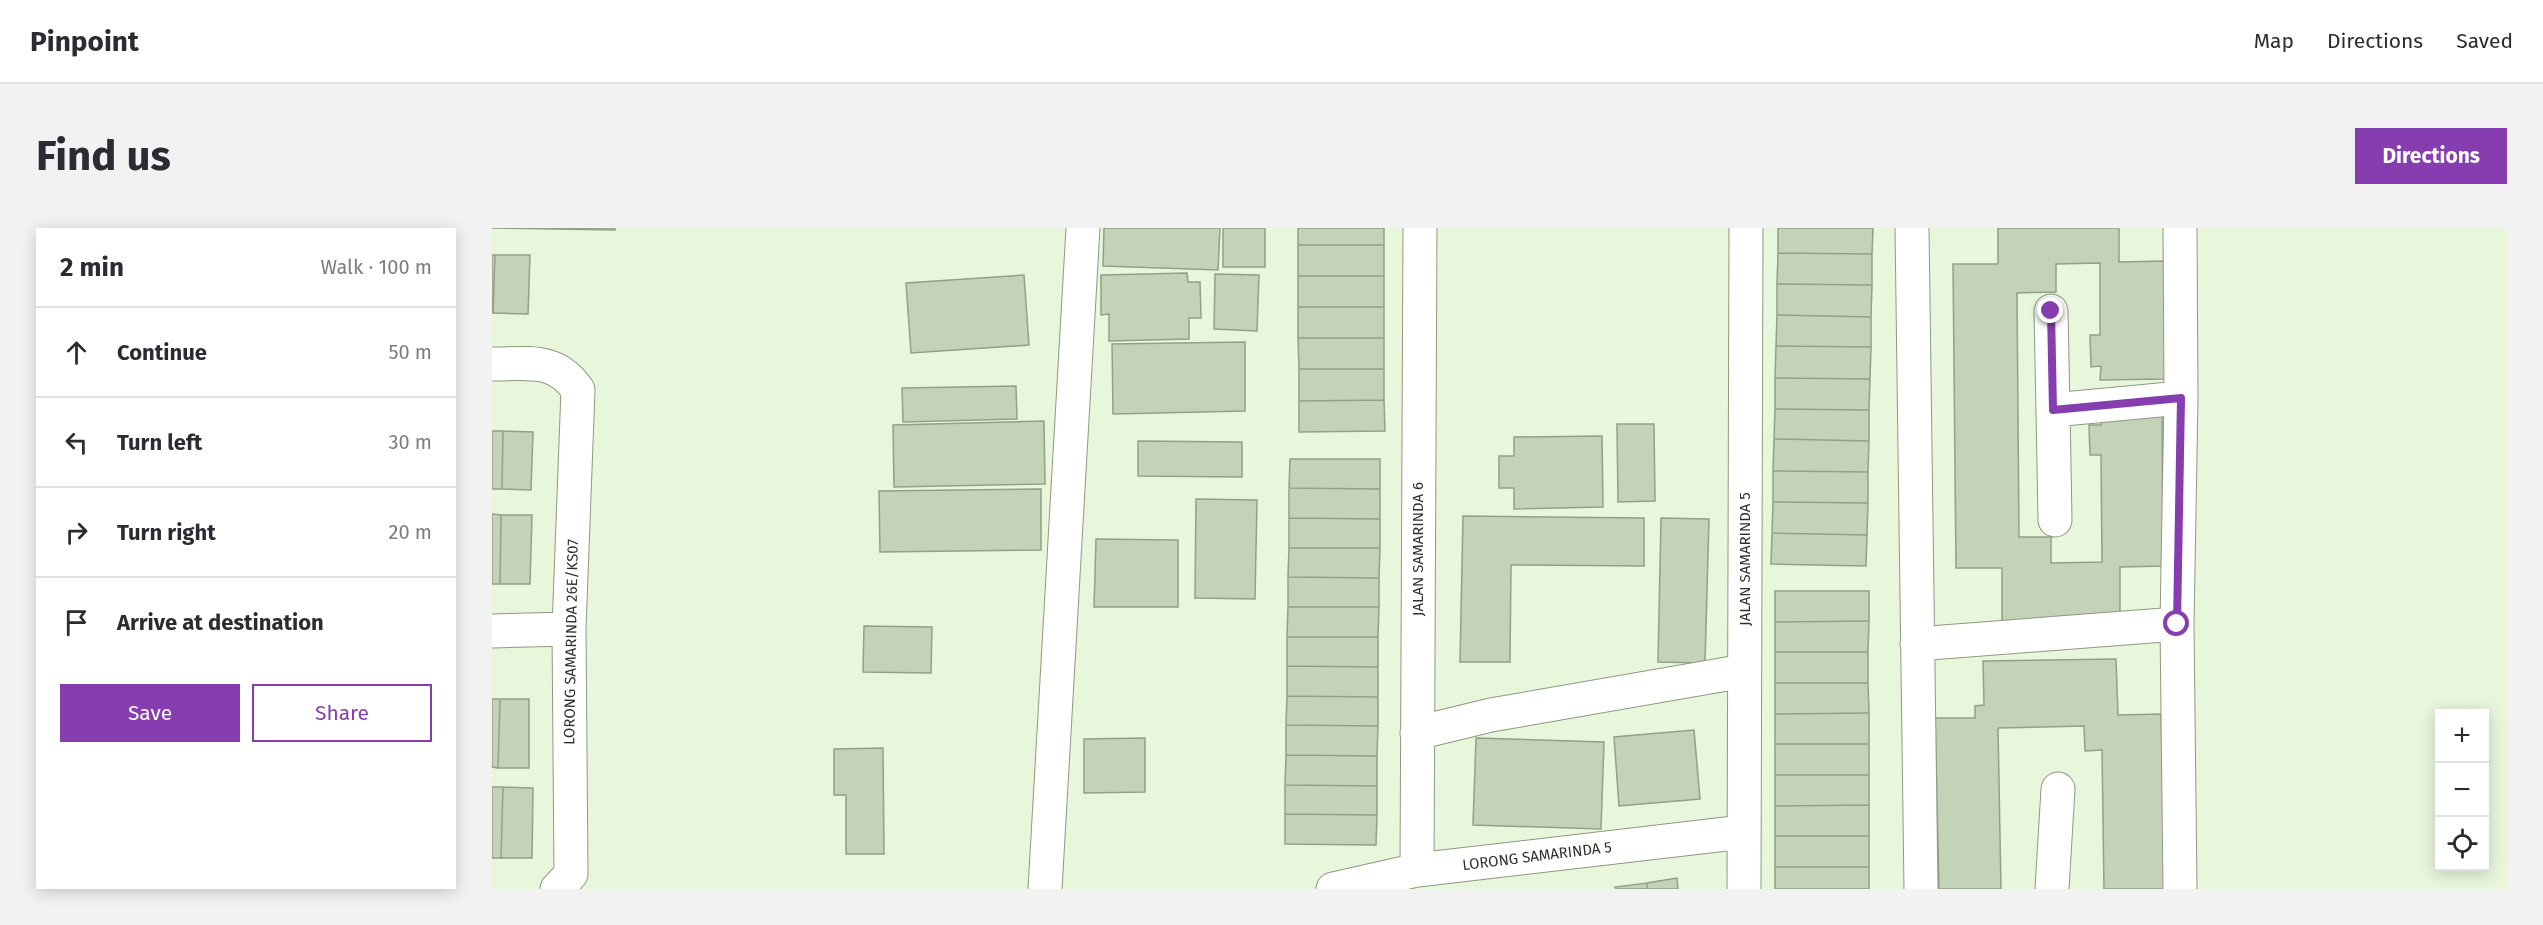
<!DOCTYPE html>
<html lang="en">
<head>
<meta charset="utf-8">
<style>
	body { margin:0; font-family:"Fira Sans",sans-serif; background:#f2f2f3; color:#2b2b33 }
	.controls { position:absolute; right:18px; bottom:18px; display:grid; overflow:hidden; border-radius:0px; box-shadow:0 3px 15px #0003 }
	.controls button { width:54px; height:54px; display:grid; place-items:center; padding:0; border:0; border-bottom:2px solid #e1e1e2; background:#fff; color:#2b2b33; font:30px sans-serif }
	.stop { position:absolute; width:18px; height:18px; margin:-14px; border:4px solid #853db0; border-radius:50%; background:#fff }
	.stop.end { background:#853db0; border-color:#fff; box-shadow:0 2px 6px #0008 }
	.list { margin:0; padding:0; list-style:none }
	h2 { display:flex; justify-content:space-between; align-items:center; height:78px; margin:0; padding:0 24px; font-size:26px }
	h2 small { font-size:20px; font-weight:400; color:#7c7c81 }
	.list li { display:grid; grid-template-columns:39px 1fr auto; gap:18px; align-items:center; box-sizing:border-box; height:90px; padding:0 24px; border-top:2px solid #e1e1e2 }
	.list b { display:block; font-size:22px; white-space:nowrap }
	.list em { font-size:20px; font-style:normal; color:#7c7c81 }
	.actions { display:flex; gap:12px; padding:18px 24px }
	.actions a { flex:1; padding:14px 0; border:2px solid #853db0; border-radius:0px; text-align:center; font-size:21px; color:#853db0 }
	.actions .main { background:#853db0; color:#fff }
	.icon { flex:none; width:33px; height:33px; fill:none; stroke:currentColor; stroke-width:2; stroke-linecap:round; stroke-linejoin:round }
	.map { position:relative; flex:none; width:2015px; height:661px; overflow:hidden; border-radius:0px }
	header { display:flex; align-items:center; gap:36px; box-sizing:border-box; height:84px; padding:0 30px; background:#fff; border-bottom:2px solid #e1e1e2 }
	header strong { font-size:28px }
	nav { display:flex; gap:33px; margin-inline-start:auto; font-size:21px }
	.intro { display:flex; align-items:center; justify-content:space-between; box-sizing:border-box; height:144px; padding:0 36px }
	h1 { margin:0; font-size:42px }
	.button { padding:15px 27px; border-radius:0px; background:#853db0; color:#fff; font-size:21px; font-weight:700 }
	main { display:flex; gap:36px; padding:0 36px }
	aside { flex:1; background:#fff; border-radius:0px; box-shadow:0 3px 15px #0003 }
	.map>svg:first-child { display:block }
	.building { fill:#c4d3b8; stroke:#92a086; stroke-width:1.5 }
	.lines { fill:none; stroke-linecap:round; stroke-linejoin:round }
	.minor-casing { stroke:#8c9a80; stroke-width:35 }
	.minor { stroke:#fff; stroke-width:33 }
	.route { stroke:#853db0; stroke-width:8 }
	.labels { text-anchor:middle; dominant-baseline:central; stroke-width:6; stroke-linejoin:round; paint-order:stroke }
	.street-label { font-size:15px; fill:#2d3329; stroke:#fff }
</style>
</head>
<body>
<header>
<strong>Pinpoint</strong>
<nav><a>Map</a><a>Directions</a><a>Saved</a></nav>
</header>
<div class="intro"><h1>Find us</h1><a class="button">Directions</a></div>
<main>
<aside>
<h2>2 min<small>Walk · 100 m</small></h2>
<ul class="list">
<li><svg class="icon" aria-label="ahead" viewBox="0 0 24 24"><path d="M12 20V5M6 11l6-6 6 6"/></svg><div><b>Continue</b></div><em>50 m</em></li>
<li><svg class="icon" aria-label="left" viewBox="0 0 24 24"><path d="M17 20v-9H6M10 6l-5 5 5 5"/></svg><div><b>Turn left</b></div><em>30 m</em></li>
<li><svg class="icon" aria-label="right" viewBox="0 0 24 24"><path d="M7 20v-9h11M14 6l5 5-5 5"/></svg><div><b>Turn right</b></div><em>20 m</em></li>
<li><svg class="icon" aria-label="arrive" viewBox="0 0 24 24"><path d="M6 21V4h12l-3 4 3 4H6"/></svg><div><b>Arrive at destination</b></div></li>
</ul>
<div class="actions"><a class="main">Save</a><a>Share</a></div>
</aside>
<div class="map">
<svg width="2015" height="661" viewBox="0 0 2015 661">
	<rect width="100%" height="100%" fill="#e8f7db"/>
	<!-- building -->
	<path class="building" d="M0 0H123V2Z
		M612 0H728L726 42 611 38Z
		M731 0H773V39H731Z
		M806 0H892V17H806Z
		M1286 0H1381L1380 26 1286 25Z
		M1506 0H1627V34L1672 33 1673 151 1608 152 1609 138 1599 139 1598 107H1608V35L1564 36V64L1525 65 1527 309H1559V335L1610 334 1609 227H1598L1597 197H1609L1608 185 1670 184 1671 338 1628 339V400L1510 401V340H1464L1461 36H1506Z
		M806 17H892V48H806Z
		M1286 25 1380 26V57L1285 56Z
		M0 27H3L1 85H0Z
		M3 27H38L36 86 1 85Z
		M695 45 696 54H708L709 90H697V111L617 113V86L609 87V47Z
		M723 46 767 47 765 103 722 101Z
		M532 47 537 117 419 125 414 55Z
		M806 48H892V79H806Z
		M1285 56 1380 57 1379 89 1285 87Z
		M806 79H892V110H806Z
		M1285 87 1379 89V119L1284 118Z
		M806 110H892V141H807Z
		M753 114V183L621 186 620 116Z
		M1284 118 1379 119 1378 151 1283 150Z
		M807 141H892V172L807 173Z
		M1283 150 1378 151 1377 182 1283 181Z
		M524 158 525 191 411 194 410 160Z
		M892 172 893 203 807 204V173Z
		M1283 181 1377 182V213L1282 211Z
		M552 193 553 256 402 259 401 197Z
		M1125 196H1162L1163 273 1126 274Z
		M0 203H11L10 261H0Z
		M11 203 41 204 39 262 10 261Z
		M1110 208 1111 279 1022 281V260H1007V228H1022V209Z
		M1282 211 1377 213 1376 244 1281 243Z
		M646 213 750 214V249L646 248Z
		M798 231H888V261L797 260Z
		M1281 243 1376 244V275L1281 274Z
		M797 260 888 261V291L797 290Z
		M549 261V322L388 324 387 263Z
		M704 271 765 272 763 371 703 370Z
		M1281 274 1376 275 1375 307 1280 305Z
		M0 286 9 287 8 356H0Z
		M9 287H40L38 356H8Z
		M971 288 1152 290V338L1019 337 1018 434H968Z
		M797 290 888 291V320H797Z
		M1169 290 1217 291 1213 435 1166 434Z
		M1280 305 1375 307 1374 338 1279 336Z
		M604 311 686 312V379H602Z
		M797 320H888L887 350 796 349Z
		M796 349 887 350V379H796Z
		M1283 363H1377V393L1283 394Z
		M796 379H887L886 409H795Z
		M1377 393 1376 424H1283V394Z
		M372 398 440 399 439 445 371 444Z
		M795 409H886V439L795 438Z
		M1283 424H1376V455H1283Z
		M1624 431 1626 487 1669 486 1673 661H1612L1610 522 1593 523 1592 498 1506 500 1509 661H1447L1443 490H1483V478L1492 477 1491 433Z
		M795 438 886 439V469L795 468Z
		M1283 455H1376L1377 485 1283 486Z
		M795 468 886 469V498L794 497Z
		M0 471H8L6 540 0 539Z
		M8 471H37V540H6Z
		M1377 485V516H1283V486Z
		M794 497 886 498 885 528 794 527Z
		M1202 502 1208 571 1127 578 1122 509Z
		M653 510V564L592 565V511Z
		M984 510 1112 514 1109 601 981 597Z
		M1283 516H1377V547H1283Z
		M391 520 392 626H354V567H342V521Z
		M794 527 885 528V558L793 557Z
		M1283 547H1377V577L1283 578Z
		M793 557 885 558V587L793 586Z
		M0 559H11L9 630H0Z
		M11 559 41 560 40 630H9Z
		M1377 577V608H1283V578Z
		M793 586 885 587 884 617 793 616Z
		M1283 608H1377V639H1283Z
		M1283 639H1377V661H1283Z
		M1185 650 1186 661H1155V655Z
		M1155 655V661H1124L1123 659Z"/>
	<g class="lines">
		<!-- minor casing -->
		<g class="minor-casing">
			<path id="minor" d="M1420 0 1429 661
				M1559 83 1561 182
				M0 136C36 136 64 129 86 162L77 401 79 646 65 661
				M1563 292 1561 182 1689 170
				M0 403 77 401
				M1425 416 1685 396
				M925 505 999 487 1252 443
				M925 642 928 0
				M553 661 591 0
				M841 661 925 642 1251 604
				M1252 661 1254 0
				M1560 661 1566 561
				M1688 661 1685 396 1689 170 1688 0"/>
		</g>
		<!-- minor -->
		<use href="#minor" class="minor"/>
	</g>
	<g class="lines">
		<!-- route -->
		<path class="route" d="M1559 83 1561 182 1689 170 1685 396"/>
	</g>
	<g class="labels">
		<!-- street labels -->
		<g class="street-label">
			<text transform="translate(926 321) rotate(-90)">JALAN SAMARINDA 6</text>
			<text transform="translate(1253 331) rotate(-90)">JALAN SAMARINDA 5</text>
			<text transform="translate(79 414) rotate(-89)">LORONG SAMARINDA 26E/KS07</text>
			<text transform="translate(1045 628) rotate(-7)">LORONG SAMARINDA 5</text>
		</g>
	</g>
</svg>
<div class="controls">
<button>+</button>
<button>−</button>
<button><svg class="icon" aria-label="locate" viewBox="0 0 24 24"><circle cx="12" cy="12" r="6"/><path d="M12 2v4M12 18v4M2 12h4M18 12h4"/></svg></button>
</div>
<div class="stop" style="left:1685px;top:396px"></div>
<div class="stop end" style="left:1559px;top:83px"></div>
</div>
</main>
</body>
</html>
